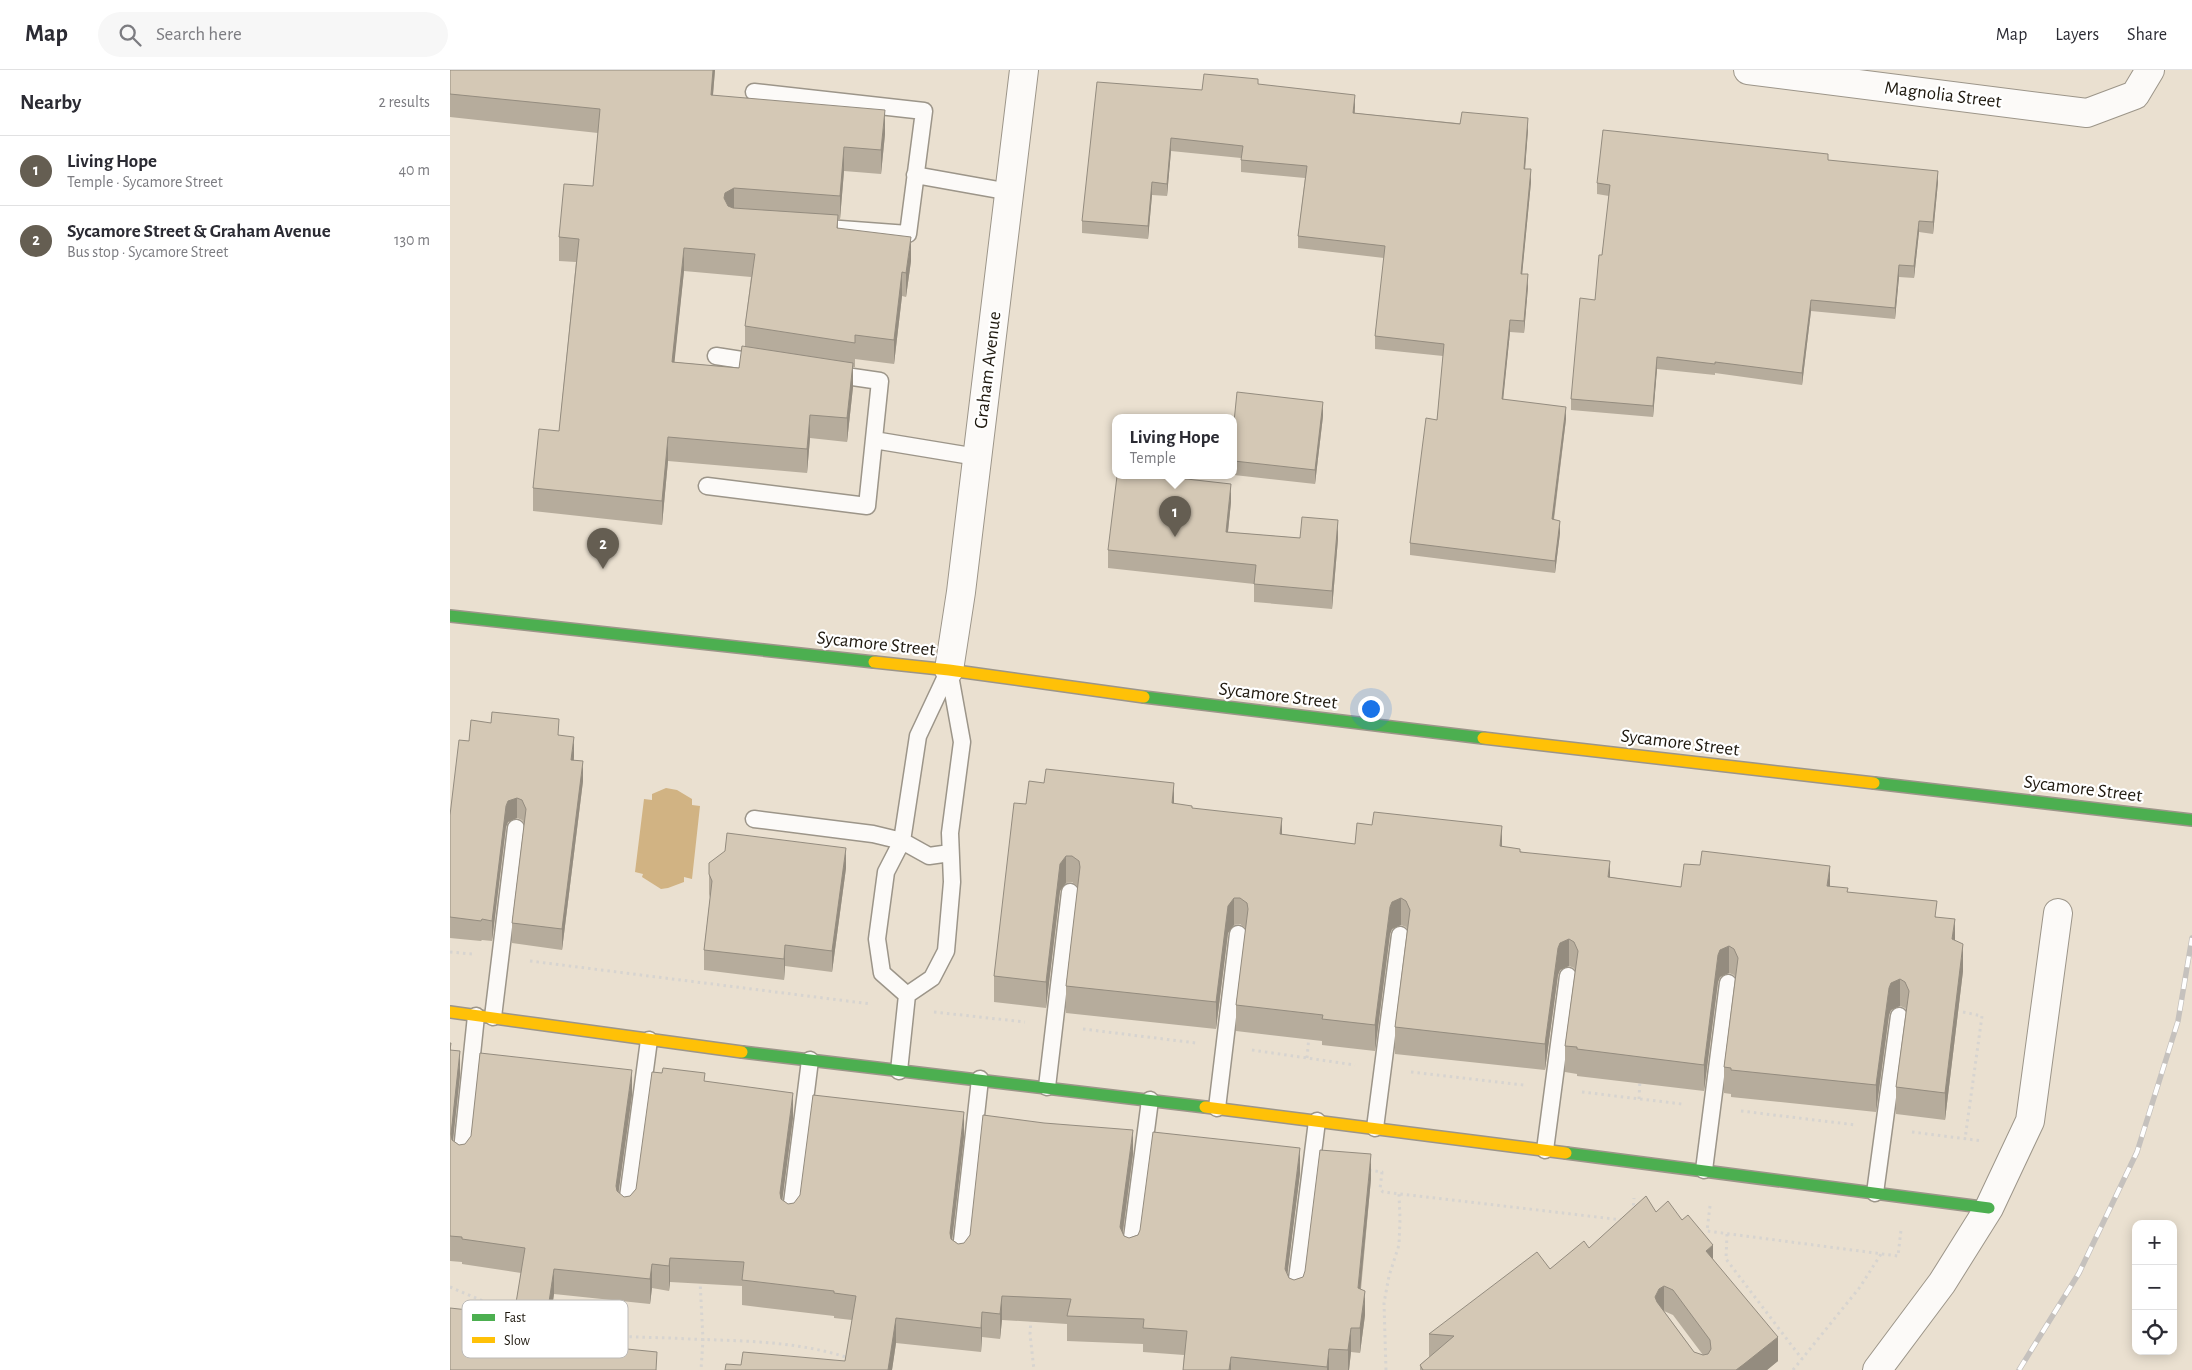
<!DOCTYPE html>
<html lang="en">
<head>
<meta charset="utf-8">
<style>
	body { margin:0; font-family:"Alegreya Sans",sans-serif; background:#f7f7f7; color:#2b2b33 }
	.controls { position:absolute; right:15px; bottom:15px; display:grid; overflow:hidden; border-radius:10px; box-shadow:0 2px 12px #0003 }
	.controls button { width:45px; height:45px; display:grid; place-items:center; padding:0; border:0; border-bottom:1px solid #e1e1e2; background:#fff; color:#2b2b33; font:25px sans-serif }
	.you { position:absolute; left:920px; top:638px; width:18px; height:18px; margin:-12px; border:4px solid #fff; border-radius:50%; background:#1a73e8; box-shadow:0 0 0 8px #1a73e833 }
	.badge { display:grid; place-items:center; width:32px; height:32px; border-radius:50%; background:#655e52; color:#fff; font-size:16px; font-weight:700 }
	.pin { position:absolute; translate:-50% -41px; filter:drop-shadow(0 1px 2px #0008) }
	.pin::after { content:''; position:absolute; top:26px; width:18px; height:15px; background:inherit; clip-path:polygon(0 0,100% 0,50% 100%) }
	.popup { position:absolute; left:662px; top:344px; width:125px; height:65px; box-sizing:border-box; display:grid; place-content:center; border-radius:10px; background:#fff; filter:drop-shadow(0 1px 4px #0005); font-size:16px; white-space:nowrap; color:#7c7c81 }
	.popup b { font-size:19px; color:#2b2b33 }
	.popup::after { content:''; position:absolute; left:50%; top:100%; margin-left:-10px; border:10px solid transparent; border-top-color:#fff }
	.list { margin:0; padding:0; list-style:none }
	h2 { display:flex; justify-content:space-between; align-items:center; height:65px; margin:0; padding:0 20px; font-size:21px }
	h2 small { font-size:16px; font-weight:400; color:#7c7c81 }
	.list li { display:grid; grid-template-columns:32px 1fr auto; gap:15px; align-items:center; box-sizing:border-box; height:70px; padding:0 20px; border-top:1px solid #e1e1e2 }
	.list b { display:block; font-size:19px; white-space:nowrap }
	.list p { margin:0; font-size:16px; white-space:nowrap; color:#7c7c81 }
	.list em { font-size:16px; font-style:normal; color:#7c7c81 }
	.icon { flex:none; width:28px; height:28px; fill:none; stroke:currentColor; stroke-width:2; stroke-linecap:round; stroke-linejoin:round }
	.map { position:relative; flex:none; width:1742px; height:1300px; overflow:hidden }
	header { display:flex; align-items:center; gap:30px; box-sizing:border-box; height:70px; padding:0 25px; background:#fff; border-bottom:1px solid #e1e1e2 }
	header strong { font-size:24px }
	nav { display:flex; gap:28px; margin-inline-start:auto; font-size:18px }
	.search { width:350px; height:45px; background:#f7f7f7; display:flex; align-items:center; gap:12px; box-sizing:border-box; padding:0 18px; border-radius:28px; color:#7c7c81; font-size:19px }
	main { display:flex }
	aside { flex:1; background:#fff }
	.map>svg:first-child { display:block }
	.water { fill:#d1b383 }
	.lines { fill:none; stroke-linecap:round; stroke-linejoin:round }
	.lane-casing { stroke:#9c9589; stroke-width:19 }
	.street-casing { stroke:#9c9589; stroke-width:30 }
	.fast-casing { stroke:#9c9589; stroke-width:14 }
	.slow-casing { stroke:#9c9589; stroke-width:14 }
	.path { stroke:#d7d4d0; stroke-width:3; stroke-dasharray:2.5 4; stroke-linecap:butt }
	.lane { stroke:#fcfaf8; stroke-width:16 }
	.street { stroke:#fcfaf8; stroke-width:28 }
	.fast { stroke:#4caf50; stroke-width:11 }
	.slow { stroke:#ffc107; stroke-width:11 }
	.rail-casing { stroke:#c5c1bd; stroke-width:5.5 }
	.rail { stroke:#fff; stroke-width:4; stroke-dasharray:11; stroke-linecap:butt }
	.wall { fill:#b6ac9c; fill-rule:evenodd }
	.shaded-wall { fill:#948c7f }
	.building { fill:#d4c8b5; stroke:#948c7f; fill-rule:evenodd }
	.labels { text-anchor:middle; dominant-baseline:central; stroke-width:4.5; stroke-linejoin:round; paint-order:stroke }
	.street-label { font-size:19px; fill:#1e180e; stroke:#fff }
	.key { fill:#fff; stroke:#bcbab7; stroke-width:1 }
	.key-label { font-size:14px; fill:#1e180e }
</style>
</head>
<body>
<header>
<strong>Map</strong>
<div class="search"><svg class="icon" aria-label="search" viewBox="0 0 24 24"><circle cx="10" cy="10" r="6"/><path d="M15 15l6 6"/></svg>Search here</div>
<nav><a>Map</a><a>Layers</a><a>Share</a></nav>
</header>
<main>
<aside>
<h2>Nearby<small>2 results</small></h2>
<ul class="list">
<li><span class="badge">1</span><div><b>Living Hope</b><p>Temple · Sycamore Street</p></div><em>40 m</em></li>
<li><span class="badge">2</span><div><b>Sycamore Street &amp; Graham Avenue</b><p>Bus stop · Sycamore Street</p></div><em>130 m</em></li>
</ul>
</aside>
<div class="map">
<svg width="1742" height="1300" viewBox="0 0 1742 1300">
	<rect width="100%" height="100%" fill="#eae0d0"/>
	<!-- water -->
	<path class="water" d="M216 718 227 720 242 729V735L250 736 242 809 234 807V812L218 818 211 819 192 807 193 804 185 802 194 729 202 730V724Z"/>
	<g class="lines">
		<!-- lane casing -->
		<g class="lane-casing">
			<path id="lane" d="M304 22 474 41 458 164 377 158
				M465 105 560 122
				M266 286 311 293
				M424 370 527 387
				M257 416 417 436 430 311 382 304
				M304 749 423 764 452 771 479 786 500 783
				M457 925 432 903 427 869 436 802 452 771 468 666 499 600
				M43 947 66 758
				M449 1001 457 925 482 908 496 881 502 812 500 763 512 672 499 600
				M597 1017 620 822
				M767 1038 788 864
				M925 1058 950 865
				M1095 1080 1118 906
				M11 1090 26 946
				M1254 1100 1278 913
				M1425 1123 1449 946
				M176 1142 199 970
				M340 1149 360 990
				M680 1183 700 1030
				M510 1189 530 1009
				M845 1225 867 1051"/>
		</g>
		<!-- street casing -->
		<g class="street-casing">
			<path id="street" d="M1298 0 1637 43 1685 25 1700 0
				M499 600 511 522 574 0
				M1427 1300 1492 1213 1539 1138 1580 1051 1608 843"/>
		</g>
		<!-- fast casing -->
		<g class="fast-casing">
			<path id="fast" d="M0 546 424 592
				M694 627 1033 668
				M1424 713 1742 750
				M292 982 755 1037
				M1116 1083 1539 1138"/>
		</g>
		<!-- slow casing -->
		<g class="slow-casing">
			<path id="slow" d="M424 592 499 600 694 627
				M1033 668 1424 713
				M0 942 292 982
				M755 1037 1116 1083"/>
		</g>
		<!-- path -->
		<path class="path" d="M0 882 22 884
			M80 891 421 934
			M484 942 575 952
			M1513 942 1532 946 1515 1069
			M633 959 746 973
			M802 980 905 995
			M857 988 859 966
			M961 1002 1074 1015
			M1132 1022 1232 1034
			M1189 1029 1190 1009
			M1291 1041 1406 1055
			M1462 1062 1533 1071
			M919 1100 932 1102 930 1119 933 1122 1173 1150
			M1260 1136 1257 1161 1448 1186 1451 1160
			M1183 1142 1184 1128
			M1277 1164 1276 1189 1352 1289
			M250 1210 253 1270 251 1300
			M0 1217 66 1245
			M581 1249 580 1264 584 1300
			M96 1255C143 1269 191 1266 240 1269 294 1271 347 1271 399 1288
			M936 1300 934 1233 939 1206 949 1175 950 1149 949 1124
			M1343 1300 1410 1217 1431 1184"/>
		<!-- lane -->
		<use href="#lane" class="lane"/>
		<!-- street -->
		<use href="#street" class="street"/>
		<!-- fast -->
		<use href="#fast" class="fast"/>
		<!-- slow -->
		<use href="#slow" class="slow"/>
		<!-- rail casing -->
		<g class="rail-casing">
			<path id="rail" d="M1569 1300 1629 1203 1687 1082 1728 951 1742 868"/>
		</g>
		<!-- rail -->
		<use href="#rail" class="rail"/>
	</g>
	<!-- wall -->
	<path class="wall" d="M0 0H265L263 25 435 64 431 104 394 101 390 149H388V158L461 191 456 227 452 226 444 294 405 289V297H403V317L397 372 360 368 357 403 218 391 212 455 83 441V418L109 361 126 192 109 191V167L143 116 148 63 0 47ZM234 201 301 207 295 256V277L289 298 224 292Z
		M808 14 905 37V43L1078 60 1075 99 1081 112 1072 204 1078 217 1074 263 1060 262 1053 329 1116 349 1104 450 1110 463 1105 503 960 485V473L987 350 993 286 925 279V266L934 188 848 178V166L855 108 791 102V88L721 81 717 126 702 125 698 169 632 163V151L752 20Z
		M1378 90 1488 112 1483 164 1469 162 1464 208 1449 207 1445 249 1361 241 1352 315 1265 303V305L1207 299 1203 347 1121 340V329L1145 230 1152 185 1159 126 1147 124V113Z
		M873 346 865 414 784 405V352Z
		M781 432 778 462 850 468 888 469 882 539 804 532V514L658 498V480Z
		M109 665 124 687V690L133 711 112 880 62 873V853L74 754 72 750 67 748 58 752 56 757 42 871 32 870 31 871 0 868V745L19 671Z
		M594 713 724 734 832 764 905 774 1052 776 1160 807 1231 817H1380L1487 847 1505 870 1513 901 1495 1050 1446 1044V1017L1456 940 1455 938 1450 936 1441 940 1439 945 1426 1042 1281 1027V1024L1274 1023V997L1285 908 1284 905 1279 903 1270 907 1268 912 1254 1021 1127 1006V1004L1115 1002V976L1125 901 1124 898 1119 896 1110 900 1108 905 1095 1000 945 984V957L957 860 956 857 951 855 942 859 940 864 925 981 872 975V971L786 961V935L796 859 790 854 784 855 778 863 766 959 616 943V916L628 817 622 812 616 813 610 821 596 938 544 932V906L576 734Z
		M259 793 396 798 382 902 335 896 334 910 254 900V880L260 828 259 824Z
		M0 973 1 980 10 1005 3 1070 9 1075 15 1074 182 1025 168 1123 174 1127 180 1126 186 1119 255 1011 343 1048 332 1130 338 1134 344 1133 514 1067 502 1169 508 1174 514 1173 683 1084 673 1163 674 1166 679 1168 850 1103 837 1205 839 1208 844 1210 853 1207 921 1109 911 1219 915 1245 910 1283 901 1282 899 1300H733L734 1285 693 1282V1274L617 1271V1254L552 1250 550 1269 532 1267 531 1282 446 1273 442 1300H275L291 1295 395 1291 402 1250 384 1248V1246L292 1235V1216L220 1212 219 1221 202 1218 200 1234 104 1224 98 1266 158 1277 207 1300H0L64 1245 71 1203 12 1194V1192L0 1191Z
		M1206 1142 1232 1150 1263 1189 1328 1291 1317 1300H970V1295L979 1287V1264ZM1214 1241 1223 1245 1253 1285 1244 1282Z"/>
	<!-- shaded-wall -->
	<path class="shaded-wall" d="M263 0H265L261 48V25Z
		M905 25V37L903 55V43Z
		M435 40V64L431 104V80Z
		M1078 48V60L1074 112V99Z
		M721 68V81L717 126V114Z
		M394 77V101L390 149V126Z
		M1081 99V112L1071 216V204Z
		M1488 101V112L1483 164V152Z
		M702 112V125L698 169V156Z
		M284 118V142L275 147 274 128 275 123Z
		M1469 151V162L1464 208V196Z
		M461 167V191L456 227V203Z
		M234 178V201L222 316V292Z
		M1449 195V207L1445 249V238Z
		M452 202V226L444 294V270Z
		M1078 204V217L1074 263V251Z
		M1361 230V241L1352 315V303Z
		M1060 250V262L1052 341V329Z
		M1207 287V299L1203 347V336Z
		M403 293V317L397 372V348Z
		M873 332V346L865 414V400Z
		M1116 337V349L1102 462V449Z
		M360 345V368L357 403V379Z
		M218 367V391L212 455V431Z
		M781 414V432L776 480V462Z
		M888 450V469L882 539V521Z
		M1110 451V463L1105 503V491Z
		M124 667V687L121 710V690Z
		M133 691V711L112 880V859Z
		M724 713V739L722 733Z
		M67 728V748L58 752 56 757 42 871V851L56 736 58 731Z
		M832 748V775L830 764Z
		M1052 756V783L1050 776Z
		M396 778V798L382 902V881Z
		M616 786V813L610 821 596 938V912L610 794Z
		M1160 791V818L1158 807Z
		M1380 796V822L1377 816Z
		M784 828V855L778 863 766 959V932L778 836Z
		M951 828V855L942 859 940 864 925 981V955L940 837 942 832Z
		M1505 849V876L1502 869Z
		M1119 869V896L1110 900 1108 905 1095 1000V974L1108 878 1110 873Z
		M1513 874V901L1495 1050V1023Z
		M335 875V896L334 910V889Z
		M1279 876V903L1270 907 1268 912 1254 1021V995L1268 885 1270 880Z
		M1450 909V936L1441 940 1439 945 1426 1042V1015L1439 918 1441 913Z
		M10 981V1005L1 1089V1064Z
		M182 1000V1025L166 1141V1116Z
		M343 1023V1048L330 1148V1123Z
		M514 1042V1067L500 1188V1163Z
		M683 1060V1084L670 1182V1157Z
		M850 1078V1103L835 1224V1199Z
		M921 1084V1109L908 1243V1218Z
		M1263 1175V1199L1256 1181Z
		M220 1188V1212L219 1221V1196Z
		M202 1194V1218L200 1234V1209Z
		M104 1199V1224L94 1290V1265Z
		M1214 1216V1241L1209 1243 1205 1227 1209 1219Z
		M915 1221V1245L910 1283V1258Z
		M552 1226V1250L550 1269V1244Z
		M532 1242V1267L531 1282V1258Z
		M446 1248V1273L442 1300H438Z
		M901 1258V1282L899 1300H898V1280Z
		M1328 1267V1291L1317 1300H1286Z
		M879 1279V1300H877V1297Z
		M781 1287V1300H779Z"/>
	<!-- building -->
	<path class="building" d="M0 0H263L261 25 435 40 431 80 394 77 390 126 284 118 275 123 274 128 278 136 283 138 388 145 387 158 461 167 456 203 452 202 444 270 405 265V273L295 256 305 184 234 178 222 292 289 298 292 276 403 293 397 348 360 345 357 379 218 367 212 431 83 418 89 359 109 361 129 169 109 167 114 114 143 116 150 39 0 24Z
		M754 4 808 9V14L905 25 903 43 1010 54 1012 42 1078 48 1074 99H1081L1071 204H1078L1074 251 1060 250 1052 329 1116 337 1102 449 1110 451 1105 491 960 473 976 348 987 350 994 274 925 266 935 176 848 166 857 96 791 90 793 76 721 68 717 114 702 112 698 156 632 151 647 12 752 20Z
		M1153 60 1378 84V90L1488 101 1483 152 1469 151 1464 196 1449 195 1445 238 1361 230 1352 303 1265 292V294L1207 287 1203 336 1121 329 1130 228 1145 230 1149 185H1152L1160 115 1147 113Z
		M787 322 873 332 865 400 784 391V352Z
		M667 406H710L781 414 776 462 850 468 852 447 888 450 882 521 804 514 806 495 658 480Z
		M42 642 109 649 108 665 124 667 121 690 133 691 112 859 62 853 76 739 72 730 67 728 58 731 56 736 42 851 32 849 31 851 0 847V745L9 670 19 671 21 650 41 653Z
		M596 699 724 713 722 733 742 736V738L832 748 830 764 905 774 907 753 922 755 924 742 1052 756 1050 776 1070 779V782L1160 791 1158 807 1231 817 1234 794 1250 795 1252 781 1380 796 1377 816 1398 818 1397 822 1487 831 1485 847 1505 849 1502 869 1513 874 1495 1023 1446 1017 1459 921 1455 912 1450 909 1441 913 1439 918 1426 1015 1281 1000V998L1274 997 1288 888 1284 879 1279 876 1270 880 1268 885 1254 995 1127 979V977L1115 976 1128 881 1124 872 1119 869 1110 873 1108 878 1095 974 945 957 960 840 956 831 951 828 942 832 940 837 925 955 872 949 873 945 786 935 798 839 797 833 790 828H784L778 836 766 932 616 916 630 797 629 791 622 786H616L610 794 596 912 544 906 564 733 576 734 579 711 594 713Z
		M277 763 396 778 382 881 335 875 334 889 254 880 262 811 259 804V793L275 781Z
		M0 973H1L0 980 10 981 1 1064 2 1070 9 1075 15 1074 21 1066 30 983 182 1000 166 1116 167 1121 174 1127 180 1126 186 1119 202 1002 212 1003 213 998 255 1003 254 1011 343 1023 330 1123 331 1129 338 1134 344 1133 350 1125 363 1025 514 1042 500 1163 501 1169 508 1174 514 1173 520 1165 533 1045 594 1053 683 1060 670 1157 674 1166 679 1168 688 1165 690 1160 703 1062 850 1078 835 1199 839 1208 844 1210 853 1207 855 1201 870 1080 921 1084 908 1218 915 1221 910 1258H901L898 1280 879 1279 877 1297 781 1287 779 1300H733L737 1261 693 1258 694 1249 617 1246 621 1229 552 1226 550 1244 532 1242 531 1258 446 1248 438 1300H275L276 1294 291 1295 293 1282 395 1291 406 1226 384 1223V1221L292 1210 294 1192 220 1188 219 1196 202 1194 200 1209 104 1199 94 1265 158 1275 157 1277 207 1282 206 1300H0V1238L64 1245 75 1178 12 1169V1167L0 1166Z
		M1196 1126 1206 1142 1218 1131 1232 1150 1238 1145 1263 1175 1256 1181 1328 1267 1294 1294 1286 1300H973L970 1295 1004 1266 979 1264 1087 1182 1100 1199 1134 1171 1139 1178ZM1214 1216 1223 1220 1260 1270 1261 1279 1258 1284 1253 1285 1244 1282 1207 1232 1205 1227 1209 1219Z"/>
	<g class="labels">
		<!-- street labels -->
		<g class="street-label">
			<text transform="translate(1493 25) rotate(7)">Magnolia Street</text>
			<text transform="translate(538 300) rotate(-83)">Graham Avenue</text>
			<text transform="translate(426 574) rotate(6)">Sycamore Street</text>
			<text transform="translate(828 626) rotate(7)">Sycamore Street</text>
			<text transform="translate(1230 673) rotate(7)">Sycamore Street</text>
			<text transform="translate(1633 719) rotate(7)">Sycamore Street</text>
		</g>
	</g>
	<!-- legend -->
	<rect x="12" y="1230" width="166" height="58" rx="8" class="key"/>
	<rect x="22" y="1244" width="23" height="7" fill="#4caf50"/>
	<rect x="22" y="1267" width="23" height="6" fill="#ffc107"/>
	<g class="key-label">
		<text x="54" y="1252">Fast</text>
		<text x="54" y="1275">Slow</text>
	</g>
</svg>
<div class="controls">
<button>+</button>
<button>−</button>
<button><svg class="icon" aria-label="locate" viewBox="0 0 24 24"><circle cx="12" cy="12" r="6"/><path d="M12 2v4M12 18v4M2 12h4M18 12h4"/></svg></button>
</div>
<div class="you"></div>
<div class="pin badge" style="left:725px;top:467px">1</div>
<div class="popup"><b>Living Hope</b>Temple</div>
<div class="pin badge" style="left:153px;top:499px">2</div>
</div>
</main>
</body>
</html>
